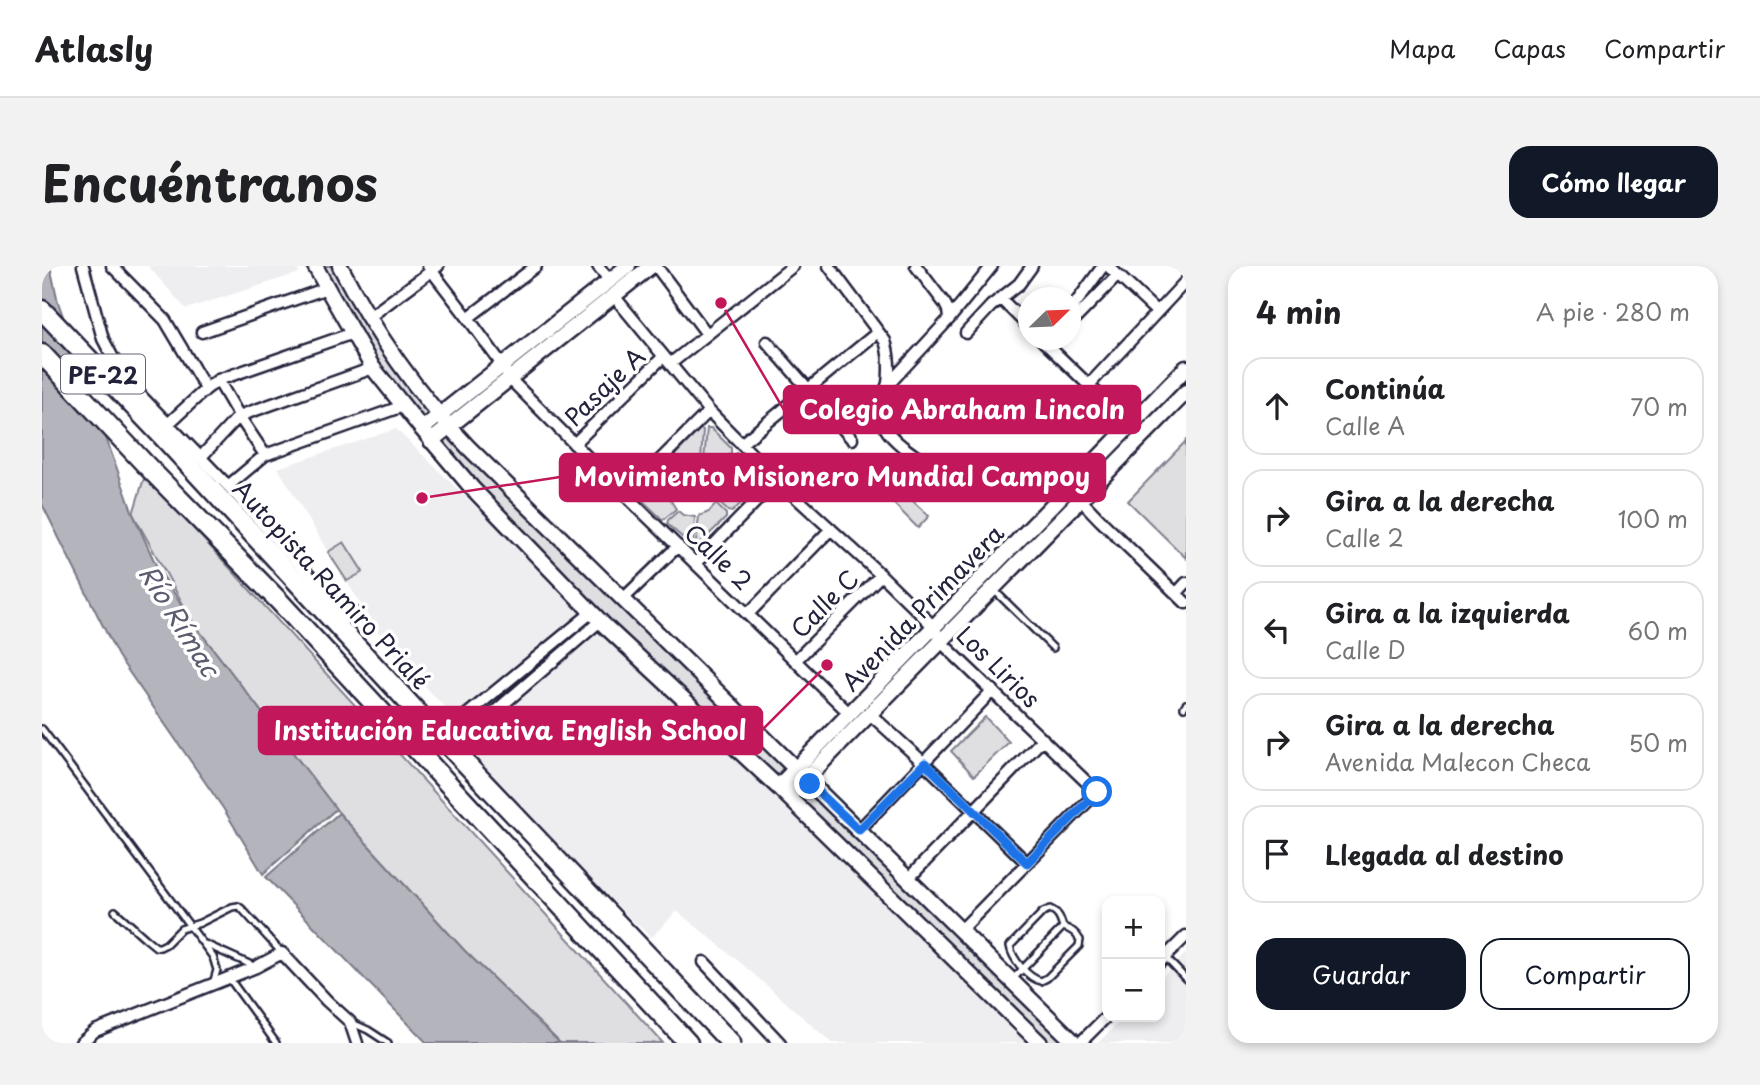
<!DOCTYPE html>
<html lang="es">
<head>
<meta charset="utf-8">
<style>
	body { margin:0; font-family:"Playpen Sans",sans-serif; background:#f2f2f2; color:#202124 }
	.controls { position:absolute; right:21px; bottom:21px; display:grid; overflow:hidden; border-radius:14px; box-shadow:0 4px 10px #0003 }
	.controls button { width:63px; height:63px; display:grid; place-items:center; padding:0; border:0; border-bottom:2px solid #e0e0e0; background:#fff; color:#202124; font:35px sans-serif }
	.compass { position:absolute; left:976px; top:21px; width:63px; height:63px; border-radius:50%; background:#fff; box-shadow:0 4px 10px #0003; rotate:67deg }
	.stop { position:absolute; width:21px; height:21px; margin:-16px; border:5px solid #1a73e8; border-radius:50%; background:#fff }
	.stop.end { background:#1a73e8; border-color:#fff; box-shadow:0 2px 7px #0008 }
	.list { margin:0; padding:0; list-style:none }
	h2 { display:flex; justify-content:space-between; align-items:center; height:91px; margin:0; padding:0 28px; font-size:30px }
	h2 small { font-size:23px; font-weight:400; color:#757577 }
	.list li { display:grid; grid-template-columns:46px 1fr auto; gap:21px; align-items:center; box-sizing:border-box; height:98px; margin:0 14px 14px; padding:0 14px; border:2px solid #e0e0e0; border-radius:21px }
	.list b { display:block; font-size:26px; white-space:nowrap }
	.list p { margin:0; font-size:23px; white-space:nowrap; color:#757577 }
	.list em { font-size:23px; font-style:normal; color:#757577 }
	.actions { display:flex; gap:14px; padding:21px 28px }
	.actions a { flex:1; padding:16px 0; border:2px solid #111827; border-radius:21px; text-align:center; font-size:24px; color:#111827 }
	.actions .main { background:#111827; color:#fff }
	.icon { flex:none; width:38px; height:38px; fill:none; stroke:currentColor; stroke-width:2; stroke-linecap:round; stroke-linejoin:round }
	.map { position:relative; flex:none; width:1144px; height:777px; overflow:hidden; border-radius:21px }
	header { display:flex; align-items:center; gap:42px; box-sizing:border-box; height:98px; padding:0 35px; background:#fff; border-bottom:2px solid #e0e0e0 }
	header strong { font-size:33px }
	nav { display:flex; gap:38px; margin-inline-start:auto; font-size:24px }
	.intro { display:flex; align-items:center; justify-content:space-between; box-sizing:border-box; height:168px; padding:0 42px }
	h1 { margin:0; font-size:49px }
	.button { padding:18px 32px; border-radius:21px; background:#111827; color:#fff; font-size:24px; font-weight:700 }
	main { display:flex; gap:42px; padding:0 42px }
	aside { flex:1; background:#fff; border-radius:21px; box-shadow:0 4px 10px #0003 }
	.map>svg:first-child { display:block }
	.built { fill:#eeeef1 }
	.green { fill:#dfdfe2; stroke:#80808e; stroke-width:2 }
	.water { fill:#b4b4bc; stroke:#7a7a88; stroke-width:2 }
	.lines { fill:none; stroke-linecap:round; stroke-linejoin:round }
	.lane-casing { stroke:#22223b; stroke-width:10 }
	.street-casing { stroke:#22223b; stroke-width:15 }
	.secondary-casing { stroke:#22223b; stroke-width:19 }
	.highway-casing { stroke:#22223b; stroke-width:23 }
	.lane { stroke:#fff; stroke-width:5 }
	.street { stroke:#fff; stroke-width:10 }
	.secondary { stroke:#fff; stroke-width:14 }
	.highway { stroke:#fff; stroke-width:18 }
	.route { stroke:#1a73e8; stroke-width:9 }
	.labels { text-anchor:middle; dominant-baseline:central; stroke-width:7; stroke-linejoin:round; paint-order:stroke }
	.shield { fill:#fff; stroke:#646476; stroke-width:2 }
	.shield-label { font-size:23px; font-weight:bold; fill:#22223b }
	.street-label { font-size:24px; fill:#22223b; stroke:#fff }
	.water-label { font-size:26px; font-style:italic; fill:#5c5c6f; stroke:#fff }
	.leader { fill:none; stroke:#c2185b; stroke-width:2.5 }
	.callout-dot { fill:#c2185b; stroke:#fff; stroke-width:2.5 }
	.callout { fill:#c2185b; stroke:#c2185b; stroke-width:2.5 }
	.callout-label { font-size:26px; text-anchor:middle; font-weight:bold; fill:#fff }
</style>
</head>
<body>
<header>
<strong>Atlasly</strong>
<nav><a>Mapa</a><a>Capas</a><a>Compartir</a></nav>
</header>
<div class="intro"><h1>Encuéntranos</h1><a class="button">Cómo llegar</a></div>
<main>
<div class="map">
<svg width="1144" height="777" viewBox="0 0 1144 777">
	<rect width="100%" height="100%" fill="#fff"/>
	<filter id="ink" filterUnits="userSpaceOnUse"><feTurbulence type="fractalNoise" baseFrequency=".0143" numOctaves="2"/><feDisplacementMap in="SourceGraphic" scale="14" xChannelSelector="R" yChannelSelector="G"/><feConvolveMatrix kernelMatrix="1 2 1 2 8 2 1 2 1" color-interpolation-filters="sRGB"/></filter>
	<g filter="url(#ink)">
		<!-- built -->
		<path class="built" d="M106 0H253L257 7 144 43Z
			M354 163 985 777H790L700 698 635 645 610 671 592 656 438 501 432 490 438 477 393 431 343 377 282 279 236 202Z
			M1144 687V777H1056L1082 751H1118V714Z"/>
		<!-- green -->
		<path class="green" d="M278 0H294L389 147 383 156 341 106Z
			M1144 109V120L1045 222 1039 217Z
			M665 162H669L689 182V187L679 197 671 194H662Z
			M658 163 661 164 659 195 646 207 631 191Z
			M408 167 741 498 740 503 735 509H728C618 399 502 295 397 179L404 168Z
			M1144 175V292L1086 235Z
			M694 187 716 209 715 215H685V206L681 199Z
			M103 209 621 777H518L422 684 297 547 152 358 91 248Z
			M715 217V221L690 246 686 245 672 232 683 219Z
			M859 224 887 250 876 262 849 235Z
			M628 226 629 235 634 243 621 254 599 233 601 229Z
			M674 238 684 248V252L656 279 654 276 657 250 667 246Z
			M636 245 641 249 653 251 651 278 649 279 625 258 626 254Z
			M302 276 321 306 305 315 286 286Z
			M543 357V362L426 465 420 466 423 458 539 358Z
			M943 451 967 476 932 510 909 485Z
			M764 523H769L1028 777H1004L756 531Z"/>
		<!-- water -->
		<path class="water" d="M0 0H8L16 36 91 248 114 299 152 358 294 543 221 608 181 542 76 390 0 238Z
			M297 547 422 684 518 777H385L224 611Z"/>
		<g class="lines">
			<!-- lane casing -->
			<g class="lane-casing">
				<path id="lane" d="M951 323 1011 382
					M1142 441 1144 438
					M0 463 171 691 175 704 171 718
					M1008 643C1017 647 1018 652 1021 661 1029 663 1034 667 1038 674L1037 680 1005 712 999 715C986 712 970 693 968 680L1001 646Z
					M73 645 103 672 114 681H118L124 678 139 663 158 657 190 641 196 640 200 643 240 687
					M163 678 214 701
					M1123 691 1144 713
					M187 712 234 777
					M970 714 1021 661
					M308 756 326 764 346 777"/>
			</g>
			<!-- street casing -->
			<g class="street-casing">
				<path id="street" d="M41 0 61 73 71 92 100 131 186 220 306 352 312 346
					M70 0 123 54 164 123
					M386 0 426 52 461 100 468 113 583 229 808 448
					M556 0 568 15
					M614 0 665 68
					M787 0 843 75C847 87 848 104 846 117 845 122 841 127 840 132 837 142 838 153 844 163 856 184 914 218 939 215 963 212 983 199 1007 210 1027 219 1044 240 1059 255 1088 283 1116 310 1144 337
					M874 0 903 38 906 44 907 53
					M1066 0 1115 46
					M1142 0 1144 2
					M572 30 667 145 735 214 839 309 892 361 899 376 1055 526 919 664
					M959 33 986 60
					M1028 45 1061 0
					M326 52 396 0
					M426 52 494 0
					M1028 54 1034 52 1076 9
					M160 66 285 22
					M924 67 949 40 977 18 990 0
					M1000 74 1088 159
					M725 76 810 173
					M628 98 751 0
					M176 114 197 150 223 189
					M846 119 907 53 950 0
					M1047 119 1144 15
					M126 158 164 123 176 114 311 67
					M532 178 621 91
					M699 178 836 66
					M159 191 197 150 331 102
					M186 220 223 189 361 140
					M583 229 667 145
					M654 297 735 214
					M1134 328 1144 317
					M580 334 636 280
					M706 348 789 263
					M754 394 839 309
					M828 448 882 497 985 597
					M392 462 399 463 411 460 550 346
					M428 497C423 486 422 479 428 467L558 355
					M817 564 951 424
					M866 613 1001 473
					M662 696 738 777
					M1118 696 1144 670
					M39 777 53 765 214 701 240 687 285 735 308 756 315 777
					M1038 777 1065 750"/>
			</g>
			<!-- secondary casing -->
			<g class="secondary-casing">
				<path id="secondary" d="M273 0 289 29 331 102 380 163 430 222 563 360 736 521 998 777
					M298 0C332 66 375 127 426 181L1033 777
					M380 163 586 0
					M389 175 609 0
					M736 521 1144 102
					M746 531 1144 126"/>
			</g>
			<!-- highway casing -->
			<g class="highway-casing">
				<path id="highway" d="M0 44 122 172 390 462 689 777
					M0 88 103 198 237 335 646 777"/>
			</g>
			<!-- lane -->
			<use href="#lane" class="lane"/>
			<!-- street -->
			<use href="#street" class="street"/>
			<!-- secondary -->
			<use href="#secondary" class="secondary"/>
			<!-- highway -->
			<use href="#highway" class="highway"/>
		</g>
	</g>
	<g class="lines" filter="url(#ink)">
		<!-- route -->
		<path class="route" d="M768 518 817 564 883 497 985 597 1055 526"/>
	</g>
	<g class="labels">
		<!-- shield labels -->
		<rect class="shield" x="19" y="88.5" width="84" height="39" rx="5"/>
		<g class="shield-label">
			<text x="61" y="108">PE-22</text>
		</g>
		<!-- street labels -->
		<g class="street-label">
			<text transform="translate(562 120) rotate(-44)">Pasaje A</text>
			<text transform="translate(677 290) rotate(44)">Calle 2</text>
			<text transform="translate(290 318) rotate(47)">Autopista Ramiro Prialé</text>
			<text transform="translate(782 337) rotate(-45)">Calle C</text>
			<text transform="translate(880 341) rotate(-46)">Avenida Primavera</text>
			<text transform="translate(957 400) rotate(44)">Los Lirios</text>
		</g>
		<!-- water labels -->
		<g class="water-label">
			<text transform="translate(138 354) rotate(58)">Río Rímac</text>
		</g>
	</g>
	<!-- callouts -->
	<path class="leader" d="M679 37L742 144M380 232L518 211M785 399L720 464"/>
	<g class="callout-dot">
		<circle cx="679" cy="37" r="7"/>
		<circle cx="380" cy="232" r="7"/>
		<circle cx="785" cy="399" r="7"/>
	</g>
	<g class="callout">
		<rect x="742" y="120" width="356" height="47" rx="7"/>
		<rect x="518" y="188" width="545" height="47" rx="7"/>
		<rect x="217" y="441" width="503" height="47" rx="7"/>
	</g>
	<g class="callout-label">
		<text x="920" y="153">Colegio Abraham Lincoln</text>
		<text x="790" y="220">Movimiento Misionero Mundial Campoy</text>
		<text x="468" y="474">Institución Educativa English School</text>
	</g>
</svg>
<div class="controls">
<button>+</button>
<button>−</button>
</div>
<svg class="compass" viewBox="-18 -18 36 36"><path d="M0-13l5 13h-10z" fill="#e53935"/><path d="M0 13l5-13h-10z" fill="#757577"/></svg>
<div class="stop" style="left:1055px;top:526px"></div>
<div class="stop end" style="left:768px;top:518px"></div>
</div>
<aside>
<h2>4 min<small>A pie · 280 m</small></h2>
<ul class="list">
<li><svg class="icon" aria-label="ahead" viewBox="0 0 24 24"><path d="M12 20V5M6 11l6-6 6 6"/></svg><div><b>Continúa</b><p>Calle A</p></div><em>70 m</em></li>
<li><svg class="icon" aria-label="right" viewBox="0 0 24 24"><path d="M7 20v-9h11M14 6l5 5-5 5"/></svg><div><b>Gira a la derecha</b><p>Calle 2</p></div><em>100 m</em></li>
<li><svg class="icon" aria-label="left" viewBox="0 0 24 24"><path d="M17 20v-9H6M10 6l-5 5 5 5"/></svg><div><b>Gira a la izquierda</b><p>Calle D</p></div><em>60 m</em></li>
<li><svg class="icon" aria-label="right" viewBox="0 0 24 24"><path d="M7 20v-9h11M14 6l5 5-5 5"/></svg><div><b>Gira a la derecha</b><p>Avenida Malecon Checa</p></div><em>50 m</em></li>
<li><svg class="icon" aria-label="arrive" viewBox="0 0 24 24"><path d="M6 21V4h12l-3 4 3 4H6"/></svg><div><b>Llegada al destino</b></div></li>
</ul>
<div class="actions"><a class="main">Guardar</a><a>Compartir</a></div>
</aside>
</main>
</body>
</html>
